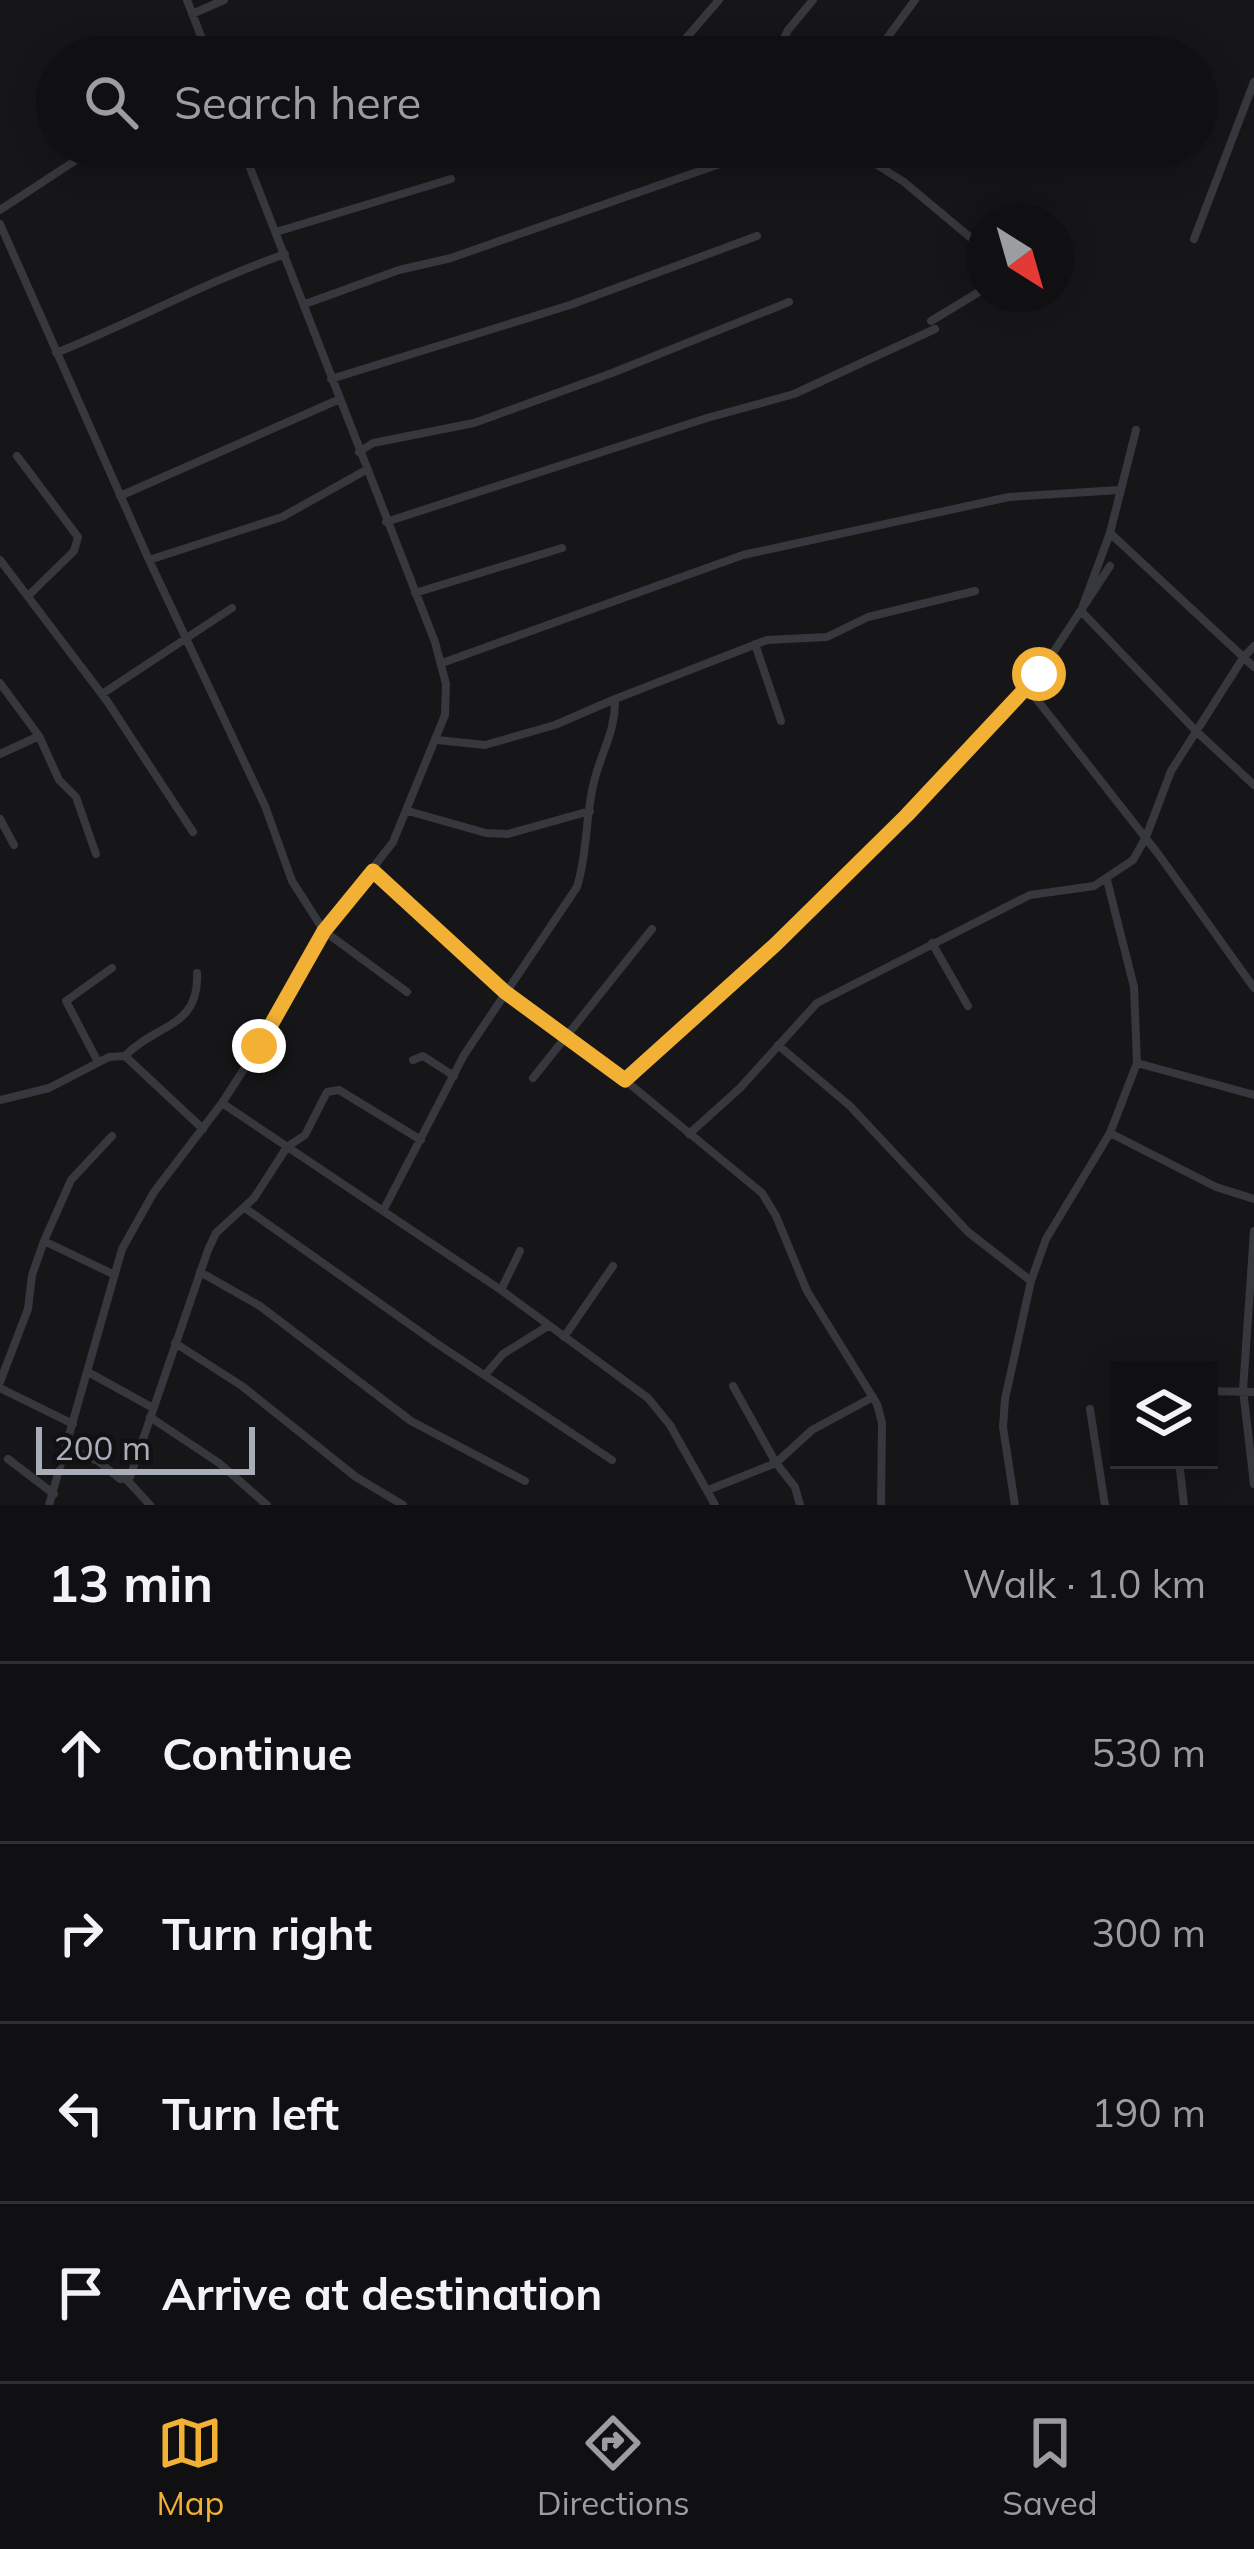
<!DOCTYPE html>
<html lang="en">
<head>
<meta charset="utf-8">
<style>
	body { margin:0; font-family:Mulish,sans-serif; background:#19191b; color:#f1f3f6 }
	.controls { position:absolute; right:36px; bottom:36px; display:grid; overflow:hidden; border-radius:0px; box-shadow:0 6px 30px #0003 }
	.controls button { width:108px; height:108px; display:grid; place-items:center; padding:0; border:0; border-bottom:3px solid #303032; background:#101012; color:#f1f3f6; font:60px sans-serif }
	.compass { position:absolute; left:966px; top:204px; width:108px; height:108px; border-radius:50%; background:#101012; box-shadow:0 6px 30px #0003; rotate:143deg }
	.scale { position:absolute; left:36px; bottom:30px; width:219px; box-sizing:border-box; padding-left:12px; border:6px solid #a8adb8; border-top:0; font-size:33px; line-height:42px; white-space:nowrap; color:#a8adb8; -webkit-text-stroke:9px #111113; paint-order:stroke }
	.stop { position:absolute; width:36px; height:36px; margin:-27px; border:9px solid #f2b134; border-radius:50%; background:#fff }
	.stop.end { background:#f2b134; border-color:#fff; box-shadow:0 3px 12px #0008 }
	.list { margin:0; padding:0; list-style:none }
	h2 { display:flex; justify-content:space-between; align-items:center; height:156px; margin:0; padding:0 48px; font-size:51px }
	h2 small { font-size:39px; font-weight:400; color:#9c9d9f }
	.list li { display:grid; grid-template-columns:78px 1fr auto; gap:36px; align-items:center; box-sizing:border-box; height:180px; padding:0 48px; border-top:3px solid #303032 }
	.list b { display:block; font-size:45px; white-space:nowrap }
	.list em { font-size:39px; font-style:normal; color:#9c9d9f }
	.icon { flex:none; width:66px; height:66px; fill:none; stroke:currentColor; stroke-width:2; stroke-linecap:round; stroke-linejoin:round }
	.map { position:relative; flex:none; width:1254px; height:1505px; overflow:hidden }
	.search { position:absolute; background:#101012; box-shadow:0 6px 30px #0003; left:36px; right:36px; top:36px; height:132px; display:flex; align-items:center; gap:30px; box-sizing:border-box; padding:0 42px; border-radius:66px; color:#9c9d9f; font-size:45px }
	.sheet { height:876px; background:#101012 }
	nav { display:flex; justify-content:space-around; align-items:center; box-sizing:border-box; height:168px; border-top:3px solid #303032; background:#101012; font-size:33px; color:#9c9d9f }
	nav a { display:grid; justify-items:center; gap:6px }
	nav .on { color:#f2b134 }
	.map>svg:first-child { display:block }
	.lines { fill:none; stroke-linecap:round; stroke-linejoin:round }
	.minor { stroke:#37383d; stroke-width:8 }
	.route { stroke:#f2b134; stroke-width:15 }
</style>
</head>
<body>
<div class="map">
<svg width="1254" height="1505" viewBox="0 0 1254 1505">
	<rect width="100%" height="100%" fill="#161618"/>
	<g class="lines">
		<!-- minor -->
		<path class="minor" d="M187 0 209 57
			M192 14 224 0
			M674 52 719 0
			M775 57 788 30 813 0
			M873 57 915 0
			M849 147 904 182 984 249
			M249 163 300 147
			M0 210 96 147
			M0 224 149 560 265 806 292 881 324 931 407 992
			M276 232 451 179
			M1194 239 1254 82
			M305 304 399 270 451 258 768 147
			M931 321 984 289
			M56 353C133 322 206 282 285 254
			M331 379 570 305 757 236
			M1136 430 1110 533 1081 611 1196 731 1254 785
			M359 452 373 443 474 423 612 373 789 302
			M17 456 78 537 74 551 28 596
			M120 496 340 399
			M386 522 707 418 794 394 935 329
			M1110 533 1254 667
			M0 560 107 701 193 832
			M149 560 282 517 366 470
			M415 593 562 548
			M755 644 781 721
			M442 663 743 555 1009 497 1119 490
			M0 683 39 736 59 780 76 797 96 854
			M1027 687 1159 855 1254 988
			M102 694 232 608
			M615 699 767 640 827 637 868 617 975 591
			M0 754 39 736
			M408 811 486 833 508 834 590 811
			M0 819 14 845
			M373 871 505 992 615 1072 762 1193 776 1216 807 1291 877 1404 882 1423 881 1505
			M932 943 968 1006
			M778 1045 850 1106 968 1232 1031 1281
			M125 1056C155 1024 200 1028 197 973
			M413 1060 423 1056 454 1076
			M98 1062 66 1001 112 968
			M1137 1063 1254 1095
			M533 1078 652 929
			M625 1080 776 944 907 816 1039 674 1110 566
			M0 1100 49 1088 109 1057 125 1056 203 1129
			M222 1103 501 1290 648 1398 670 1425 715 1505
			M1110 1133 1216 1187 1254 1199
			M689 1134 740 1088 817 1003 1030 895 1094 886 1133 860 1146 837 1171 771 1243 658 1254 646
			M245 1208 436 1343 612 1460
			M383 1211 464 1055 577 887C588 852 585 817 594 782 601 752 616 731 615 699L555 725 485 745 437 740
			M1254 1231 1243 1390 1254 1484
			M44 1241 71 1180 112 1136
			M200 1272 260 1306 411 1421 525 1481
			M501 1290 520 1251
			M564 1337 613 1266
			M175 1343 242 1386 356 1477 403 1505
			M88 1372 153 1408
			M485 1375 503 1354 548 1326
			M0 1382 28 1309 32 1275 44 1241 115 1275
			M733 1386 776 1463 812 1430 873 1397
			M0 1388 73 1424
			M1209 1391 1254 1392
			M1090 1409 1105 1505
			M150 1417 219 1463 267 1505
			M66 1447 98 1461 120 1479 130 1477 208 1250 216 1233 254 1198 287 1147 305 1135 327 1092 339 1090 421 1140
			M8 1459 54 1494
			M1179 1460 1184 1505
			M127 1480 150 1505
			M708 1490 776 1463 795 1487 800 1505
			M49 1505 122 1249 154 1192 222 1103 259 1046 324 931 393 842 445 715 446 684 435 642 242 147
			M1015 1505 1003 1427 1005 1399 1031 1281 1046 1239 1110 1133 1137 1063 1134 987 1107 880"/>
	</g>
	<g class="lines">
		<!-- route -->
		<path class="route" d="M259 1046 324 931 373 871 505 992 625 1080 776 944 907 815 1039 674"/>
	</g>
</svg>
<div class="controls">
<button><svg class="icon" aria-label="layers" viewBox="0 0 24 24"><path d="M12 4l9 5-9 5-9-5zM3 14l9 5 9-5"/></svg></button>
</div>
<svg class="compass" viewBox="-18 -18 36 36"><path d="M0-13l5 13h-10z" fill="#e53935"/><path d="M0 13l5-13h-10z" fill="#9c9d9f"/></svg>
<div class="scale">200 m</div>
<div class="stop" style="left:1039px;top:674px"></div>
<div class="stop end" style="left:259px;top:1046px"></div>
<div class="search"><svg class="icon" aria-label="search" viewBox="0 0 24 24"><circle cx="10" cy="10" r="6"/><path d="M15 15l6 6"/></svg>Search here</div>
</div>
<section class="sheet">
<h2>13 min<small>Walk · 1.0 km</small></h2>
<ul class="list">
<li><svg class="icon" aria-label="ahead" viewBox="0 0 24 24"><path d="M12 20V5M6 11l6-6 6 6"/></svg><div><b>Continue</b></div><em>530 m</em></li>
<li><svg class="icon" aria-label="right" viewBox="0 0 24 24"><path d="M7 20v-9h11M14 6l5 5-5 5"/></svg><div><b>Turn right</b></div><em>300 m</em></li>
<li><svg class="icon" aria-label="left" viewBox="0 0 24 24"><path d="M17 20v-9H6M10 6l-5 5 5 5"/></svg><div><b>Turn left</b></div><em>190 m</em></li>
<li><svg class="icon" aria-label="arrive" viewBox="0 0 24 24"><path d="M6 21V4h12l-3 4 3 4H6"/></svg><div><b>Arrive at destination</b></div></li>
</ul>
</section>
<nav>
<a class="on"><svg class="icon" aria-label="map" viewBox="0 0 24 24"><path d="M3 6l6-2 6 2 6-2v14l-6 2-6-2-6 2zM9 4v14M15 6v14"/></svg>Map</a>
<a><svg class="icon" aria-label="directions" viewBox="0 0 24 24"><path d="M12 3l9 9-9 9-9-9zM9 14v-3h6M13 9l2 2-2 2"/></svg>Directions</a>
<a><svg class="icon" aria-label="saved" viewBox="0 0 24 24"><path d="M7 4h10v16l-5-4-5 4z"/></svg>Saved</a>
</nav>
</body>
</html>
